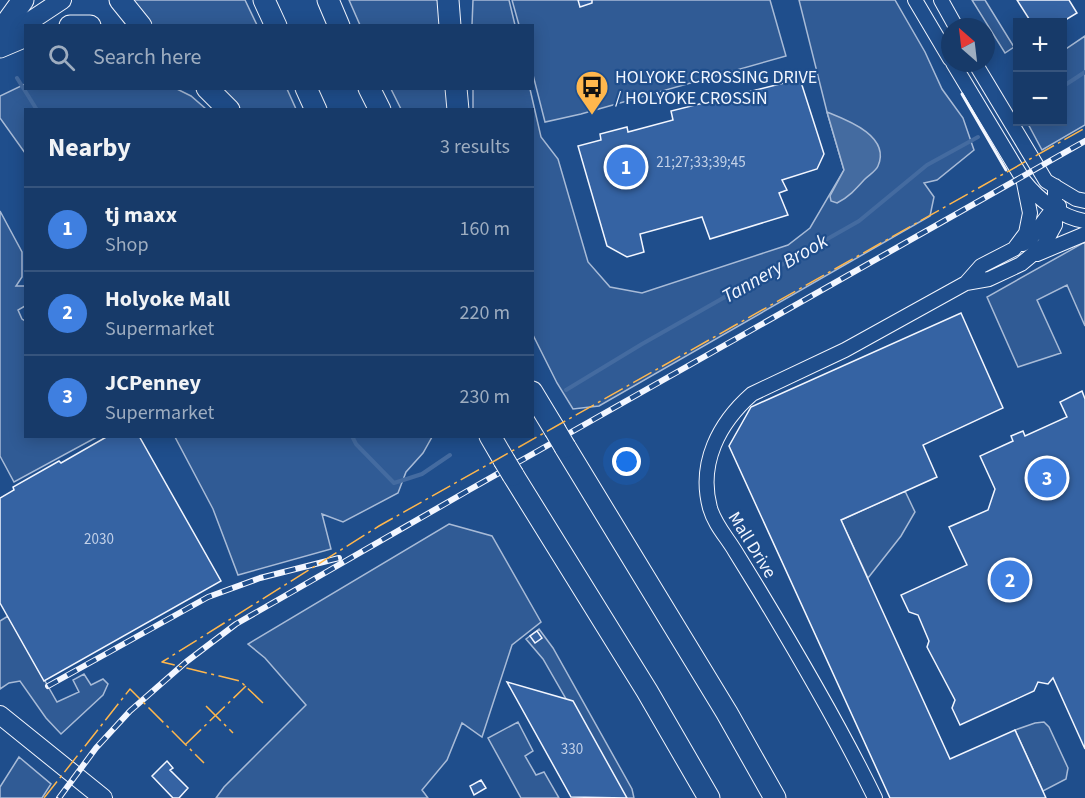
<!DOCTYPE html>
<html lang="en">
<head>
<meta charset="utf-8">
<style>
	body { margin:0; font-family:"Source Sans 3",sans-serif; background:#20416f; color:#f1f3f6 }
	.controls { position:absolute; right:18px; top:18px; display:grid; overflow:hidden; border-radius:0px; box-shadow:0 3px 15px #0003 }
	.controls button { width:54px; height:54px; display:grid; place-items:center; padding:0; border:0; border-bottom:2px solid #36547d; background:#173a69; color:#f1f3f6; font:30px sans-serif }
	.compass { position:absolute; left:941px; top:18px; width:54px; height:54px; border-radius:50%; background:#173a69; box-shadow:0 3px 15px #0003; rotate:332deg }
	.you { position:absolute; left:627px; top:462px; width:21px; height:21px; margin:-15px; border:4px solid #fff; border-radius:50%; background:#1a73e8; box-shadow:0 0 0 9px #1a73e833 }
	.badge { display:grid; place-items:center; width:39px; height:39px; border-radius:50%; background:#e69b98; color:#fff; font-size:20px; font-weight:700 }
	.pin { position:absolute; translate:-50% -50%; border:3px solid #fff; box-shadow:0 2px 6px #0006 }
	.list { margin:0; padding:0; list-style:none }
	h2 { display:flex; justify-content:space-between; align-items:center; height:78px; margin:0; padding:0 24px; font-size:26px }
	h2 small { font-size:20px; font-weight:400; color:#9eadc0 }
	.list li { display:grid; grid-template-columns:39px 1fr auto; gap:18px; align-items:center; box-sizing:border-box; height:84px; padding:0 24px; border-top:2px solid #36547d }
	.list b { display:block; font-size:22px; white-space:nowrap }
	.list p { margin:0; font-size:20px; white-space:nowrap; color:#9eadc0 }
	.list em { font-size:20px; font-style:normal; color:#9eadc0 }
	.icon { flex:none; width:33px; height:33px; fill:none; stroke:currentColor; stroke-width:2; stroke-linecap:round; stroke-linejoin:round }
	.map { position:relative; flex:none; width:1085px; height:798px; overflow:hidden }
	.search { position:absolute; background:#173a69; box-shadow:0 3px 15px #0003; left:24px; top:24px; width:510px; height:66px; display:flex; align-items:center; gap:15px; box-sizing:border-box; padding:0 21px; border-radius:0px; color:#9eadc0; font-size:22px }
	.panel { position:absolute; background:#173a69; box-shadow:0 3px 15px #0003; left:24px; top:108px; width:510px; height:330px; border-radius:0px }
	.map>svg:first-child { display:block }
	.built { fill:#305b95; stroke:#a8bbd7; stroke-width:1.5 }
	.water { fill:#446ba0; stroke:#a8bbd7; stroke-width:1.5 }
	.lines { fill:none; stroke-linecap:round; stroke-linejoin:round }
	.stream { stroke:#446ba0; stroke-width:4 }
	.building { fill:#3563a3; stroke:#f2f6ff; stroke-width:1.5 }
	.minor-casing { stroke:#f2f6ff; stroke-width:16 }
	.major-casing { stroke:#f2f6ff; stroke-width:20 }
	.highway-casing { stroke:#f2f6ff; stroke-width:23 }
	.minor { stroke:#1f4e8c; stroke-width:14 }
	.major { stroke:#1f4e8c; stroke-width:18 }
	.highway { stroke:#1f4e8c; stroke-width:21 }
	.rail-casing { stroke:#f2f6ff; stroke-width:6 }
	.rail { stroke:#1f4e8c; stroke-width:4; stroke-dasharray:11; stroke-linecap:butt }
	.highway-bridge-casing { stroke:#f2f6ff; stroke-width:23; stroke-linecap:butt }
	.highway-bridge { stroke:#1f4e8c; stroke-width:21 }
	.wall { stroke:#f2f6ff; stroke-width:3 }
	.power { stroke:#ffb74d; stroke-width:1.5; stroke-dasharray:21 4.5 3 4.5; stroke-linecap:butt }
	.labels { text-anchor:middle; dominant-baseline:central; stroke-width:4.5; stroke-linejoin:round; paint-order:stroke }
	.number-label { font-size:15px; fill:#c3d1e8 }
	.poi-label { font-size:18px; fill:#f2f6ff; stroke:#1f4e8c; text-anchor:start }
	.street-label { font-size:18px; fill:#f2f6ff; stroke:#1f4e8c }
	.water-label { font-size:20px; font-style:italic; fill:#f2f6ff; stroke:#1f4e8c }
</style>
</head>
<body>
<div class="map">
<svg width="1085" height="798" viewBox="0 0 1085 798">
	<rect width="100%" height="100%" fill="#1f4e8c"/>
	<!-- built -->
	<path class="built" d="M133 0H245L257 25H150Z
		M349 0H439L442 25H360Z
		M473 0H509L515 25H472Z
		M512 0H770L786 56 581 114 545 122 533 75 532 26 519 25Z
		M799 0H895L925 52 942 89 963 118 974 150 937 180 924 183 934 197 930 216 599 406 573 409 557 383 533 335 532 110 473 109V89H530L541 137 558 159 588 262 610 287 642 293 788 245 810 228 844 170 827 112Z
		M972 0H985L1014 47 1005 53Z
		M1085 36V125L1042 150 1027 122H1062L1063 51Z
		M25 84 26 88 177 89 191 96 206 109 26 110 25 153 0 118V96Z
		M214 89H287L296 109H236Z
		M391 89H449L451 109H401Z
		M0 211 22 252V277L16 286H25V306L18 310 22 319 25 321 26 436 97 437 14 482 0 456Z
		M1085 242V326L1067 285 1037 300 1061 353 1018 367 987 297Z
		M175 437H432L423 453 406 472 398 493 343 522 322 514 331 549 238 575 213 509Z
		M905 491 915 512 901 536 868 578 841 520Z
		M449 524 492 536 541 622 512 645 482 737 462 723 447 760 422 790 428 798H216L224 787 306 705 265 658 248 644Z
		M8 616 57 702 79 692 73 680 84 674 91 685 103 679 108 684 103 695 61 734 46 718 20 681 9 683 0 689V621Z
		M539 629 553 648 632 789 634 798H623L543 659 526 639Z
		M518 722 533 751 525 756 536 775 544 772 559 798H521L488 738Z
		M1044 722 1049 727 1068 768 1066 779 1043 791 1015 730 1035 723Z
		M19 757 51 784 42 798H0V787Z"/>
	<!-- water -->
	<path class="water" d="M827 112C847 120 891 136 878 166 876 171 869 175 865 179 856 189 849 197 837 203L831 201 830 196 844 170Z"/>
	<g class="lines">
		<!-- stream -->
		<path class="stream" d="M17 78 37 110
			M1062 87 1085 72
			M566 390 642 344 859 221 927 165 978 137
			M352 436 356 444 394 483 422 474 450 455"/>
	</g>
	<!-- building -->
	<path class="building" d="M578 0H592V3L580 7Z
		M1017 0H1069L1077 13 1062 22H1031Z
		M800 79 824 154 817 169 782 180 787 190 779 193 788 215 710 239 702 217 640 234 644 252 627 257 607 246 578 146 601 140 600 134 627 127 628 132 673 120 671 111Z
		M961 313 1003 408 923 445 937 477 841 520 950 759 1015 730 1046 798H890L729 446 751 407Z
		M1082 391 1085 399V749L1053 678 1048 684 1038 682 1034 691 960 725 952 708 955 700 927 647 929 641 918 615 909 612 901 595 967 565 949 527 988 510 995 489 980 456 1013 441 1011 436 1023 431 1025 436 1067 417 1060 402Z
		M108 436H139L221 581 44 681 0 603V498L14 490 13 487 59 461 61 463Z
		M537 631 542 638 535 643 530 636Z
		M507 682 573 701 627 798 571 797Z
		M167 761 173 768 170 770 188 788 179 798H173L152 776Z
		M481 780 486 788 474 795 470 786Z"/>
	<g class="lines">
		<!-- minor casing -->
		<g class="minor-casing">
			<path id="minor" d="M915 0 950 59
				M941 0 956 27
				M953 63 1024 181C1038 199 1062 218 1085 221
				M975 63 1046 181 1076 199 1085 201
				M1023 244C1039 235 1043 215 1059 206
				M1037 254 1085 234
				M966 283 981 266 1014 249 1026 233 1030 213 1024 183
				M875 798C840 726 800 658 759 590 751 577 743 564 735 551 726 536 715 525 710 508 698 463 719 423 752 394L845 350 966 283 989 279 1021 264 1044 245 1055 225V186"/>
		</g>
		<!-- major casing -->
		<g class="major-casing">
			<path id="major" d="M3 39 62 0
				M0 715 103 798"/>
		</g>
		<!-- highway casing -->
		<g class="highway-casing">
			<path id="highway" d="M120 0 141 26
				M264 0 276 26
				M328 0 339 26
				M448 0 450 26
				M70 26H90
				M0 32 23 0
				M0 47 26 36
				M207 88 229 110
				M306 88 316 110
				M369 88 380 110
				M456 88 458 110
				M532 392 555 430
				M490 436 504 460
				M565 447 727 713 775 798
				M513 475 647 691 709 798"/>
		</g>
		<!-- minor -->
		<use href="#minor" class="minor"/>
		<!-- major -->
		<use href="#major" class="major"/>
		<!-- highway -->
		<use href="#highway" class="highway"/>
		<!-- rail casing -->
		<g class="rail-casing">
			<path id="rail" d="M48 686 208 597 260 578 339 558
				M59 798 96 748 130 711 186 662 236 624 469 490 1085 141"/>
		</g>
		<!-- rail -->
		<use href="#rail" class="rail"/>
		<!-- highway-bridge casing -->
		<g class="highway-bridge-casing">
			<path id="highway-bridge" d="M555 430 565 447
				M504 460 513 475"/>
		</g>
		<!-- highway-bridge -->
		<use href="#highway-bridge" class="highway-bridge"/>
		<!-- wall -->
		<path class="wall" d="M962 94 1006 170"/>
		<!-- power -->
		<path class="power" d="M263 703 240 681 162 662 379 526 1085 128
			M206 706 233 733
			M186 744 246 686
			M44 798 130 689 204 763"/>
	</g>
	<!-- icons -->
	<defs>
		<g id="bus-pin" transform="scale(1.725)"><path d="M0 17L-7.5 6A9.5 9.5 0 1 1 7.5 6Z" fill="#ffb74d" stroke="#1f4e8c"/><path d="M-5-6H5V4H4V6H2V4H-2V6H-4V4H-5ZM-3.5-4V0h7V-4ZM-3.5 1.2v1.5H-2V1.2ZM2 1.2v1.5H3.5V1.2Z" fill="#111"/></g>
	</defs>
	<g fill-rule="evenodd">
		<use href="#bus-pin" x="592" y="87"/>
	</g>
	<g class="labels">
		<!-- number labels -->
		<g class="number-label">
			<text x="701" y="162">21;27;33;39;45</text>
			<text x="99" y="539">2030</text>
			<text x="572" y="749">330</text>
		</g>
		<!-- poi labels -->
		<g class="poi-label">
			<text x="615" y="77">HOLYOKE CROSSING DRIVE<tspan x="615" dy="21">/ HOLYOKE CROSSIN</tspan></text>
		</g>
		<!-- street labels -->
		<g class="street-label">
			<text transform="translate(752 545) rotate(58)">Mall Drive</text>
		</g>
		<!-- water labels -->
		<g class="water-label">
			<text transform="translate(775 269) rotate(-30)">Tannery Brook</text>
		</g>
	</g>
</svg>
<div class="controls">
<button>+</button>
<button>−</button>
</div>
<svg class="compass" viewBox="-18 -18 36 36"><path d="M0-13l5 13h-10z" fill="#e53935"/><path d="M0 13l5-13h-10z" fill="#9eadc0"/></svg>
<div class="you"></div>
<div class="pin badge" style="left:626px;top:167px;background:#3f7fe0">1</div>
<div class="pin badge" style="left:1010px;top:580px;background:#3f7fe0">2</div>
<div class="pin badge" style="left:1047px;top:478px;background:#3f7fe0">3</div>
<div class="search"><svg class="icon" aria-label="search" viewBox="0 0 24 24"><circle cx="10" cy="10" r="6"/><path d="M15 15l6 6"/></svg>Search here</div>
<section class="panel">
<h2>Nearby<small>3 results</small></h2>
<ul class="list">
<li><span class="badge" style="background:#3f7fe0">1</span><div><b>tj maxx</b><p>Shop</p></div><em>160 m</em></li>
<li><span class="badge" style="background:#3f7fe0">2</span><div><b>Holyoke Mall</b><p>Supermarket</p></div><em>220 m</em></li>
<li><span class="badge" style="background:#3f7fe0">3</span><div><b>JCPenney</b><p>Supermarket</p></div><em>230 m</em></li>
</ul>
</section>
</div>
</body>
</html>
